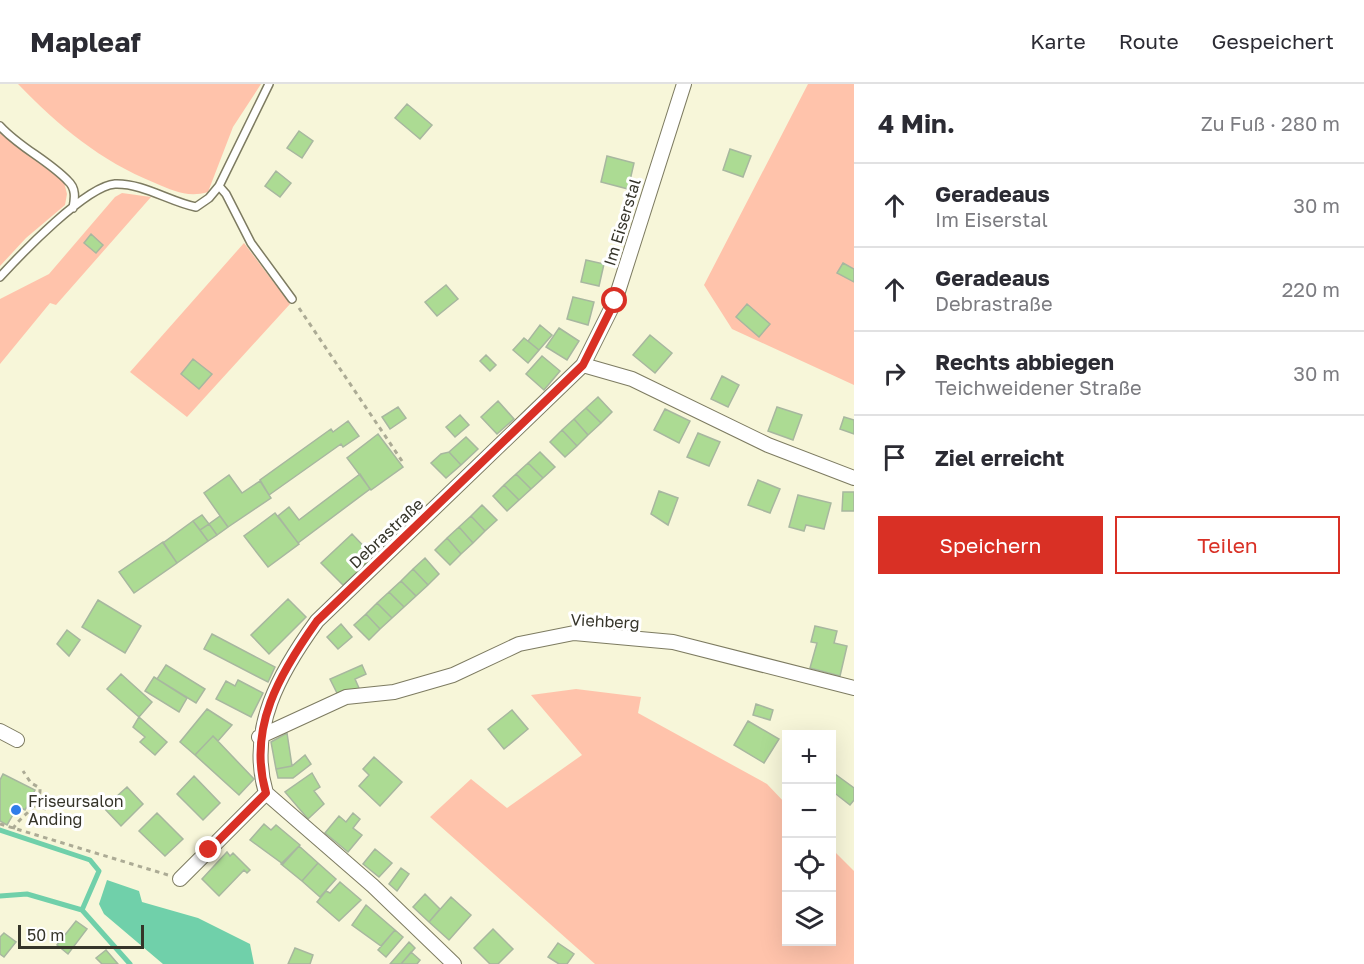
<!DOCTYPE html>
<html lang="de">
<head>
<meta charset="utf-8">
<style>
	body { margin:0; font-family:"Golos Text",sans-serif; background:#f2f2f3; color:#2b2b33 }
	.controls { position:absolute; right:18px; bottom:18px; display:grid; overflow:hidden; border-radius:0px; box-shadow:0 6px 24px #0002 }
	.controls button { width:54px; height:54px; display:grid; place-items:center; padding:0; border:0; border-bottom:2px solid #e1e1e2; background:#fff; color:#2b2b33; font:30px sans-serif }
	.scale { position:absolute; left:18px; bottom:15px; width:126px; box-sizing:border-box; padding-left:6px; border:3px solid #353429; border-top:0; font-size:16px; line-height:21px; white-space:nowrap; color:#353429; -webkit-text-stroke:4px #fff; paint-order:stroke }
	.stop { position:absolute; width:18px; height:18px; margin:-14px; border:4px solid #d93025; border-radius:50%; background:#fff }
	.stop.end { background:#d93025; border-color:#fff; box-shadow:0 2px 6px #0008 }
	.list { margin:0; padding:0; list-style:none }
	h2 { display:flex; justify-content:space-between; align-items:center; height:78px; margin:0; padding:0 24px; font-size:26px }
	h2 small { font-size:20px; font-weight:400; color:#7c7c81 }
	.list li { display:grid; grid-template-columns:39px 1fr auto; gap:18px; align-items:center; box-sizing:border-box; height:84px; padding:0 24px; border-top:2px solid #e1e1e2 }
	.list b { display:block; font-size:22px; white-space:nowrap }
	.list p { margin:0; font-size:20px; white-space:nowrap; color:#7c7c81 }
	.list em { font-size:20px; font-style:normal; color:#7c7c81 }
	.actions { display:flex; gap:12px; padding:18px 24px }
	.actions a { flex:1; padding:14px 0; border:2px solid #d93025; border-radius:0px; text-align:center; font-size:21px; color:#d93025 }
	.actions .main { background:#d93025; color:#fff }
	.icon { flex:none; width:33px; height:33px; fill:none; stroke:currentColor; stroke-width:2; stroke-linecap:round; stroke-linejoin:round }
	.map { position:relative; flex:none; width:854px; height:880px; overflow:hidden }
	header { display:flex; align-items:center; gap:36px; box-sizing:border-box; height:84px; padding:0 30px; background:#fff; border-bottom:2px solid #e1e1e2 }
	header strong { font-size:28px }
	nav { display:flex; gap:33px; margin-inline-start:auto; font-size:21px }
	main { display:flex }
	aside { flex:1; background:#fff }
	.map>svg:first-child { display:block }
	.green { fill:#ffc3ab }
	.water { fill:#70d0aa }
	.lines { fill:none; stroke-linecap:round; stroke-linejoin:round }
	.stream { stroke:#70d0aa; stroke-width:5 }
	.building { fill:#acdb93; stroke:#a7b79f; stroke-width:1.5 }
	.service-casing { stroke:#7d7b61; stroke-width:10 }
	.minor-casing { stroke:#7d7b61; stroke-width:16 }
	.path { stroke:#acab95; stroke-width:3; stroke-dasharray:4.5 4.5; stroke-linecap:butt }
	.service { stroke:#fff; stroke-width:7 }
	.minor { stroke:#fff; stroke-width:14 }
	.route { stroke:#d93025; stroke-width:8 }
	.poi-dot { fill:#307de9; stroke:#fff; stroke-width:2 }
	.labels { text-anchor:middle; dominant-baseline:central; stroke-width:6; stroke-linejoin:round; paint-order:stroke }
	.street-label { font-size:16px; fill:#353429; stroke:#fff }
	.poi-label { font-size:16px; fill:#353429; stroke:#fff; text-anchor:start }
</style>
</head>
<body>
<header>
<strong>Mapleaf</strong>
<nav><a>Karte</a><a>Route</a><a>Gespeichert</a></nav>
</header>
<main>
<div class="map">
<svg width="854" height="880" viewBox="0 0 854 880">
	<rect width="100%" height="100%" fill="#f7f6d9"/>
	<!-- green -->
	<path class="green" d="M18 0H261L233 43 208 108C188 114 174 107 155 99 99 76 60 43 18 0Z
		M808 0H854V301L732 245 704 201Z
		M0 49 64 98 67 110 65 121 26 154 0 182Z
		M122 109 151 113 56 221 50 219 0 280V215L49 190 115 113Z
		M244 159 290 220 187 333 130 288Z
		M576 605 641 613 638 629 767 700 786 720V858H832V765L854 787V880H595L430 733 471 695 507 724 582 671 531 611Z"/>
	<!-- water -->
	<path class="water" d="M107 796 139 807 142 818 198 834 250 860 254 880H163L104 830 99 820Z"/>
	<g class="lines">
		<!-- stream -->
		<path class="stream" d="M0 746 90 776 99 787 82 826
			M0 812 27 810 82 826 130 880"/>
	</g>
	<!-- building -->
	<path class="building" d="M407 20 432 41 420 55 395 34Z
		M299 47 313 57 302 74 287 64Z
		M730 65 751 72 743 93 723 86Z
		M607 72 634 79 628 105 601 98Z
		M276 87 291 99 280 113 265 102Z
		M91 150 103 161 96 169 84 159Z
		M586 176 604 180 599 202 581 198Z
		M843 179 854 185V198L837 189Z
		M446 201 458 215 437 232 425 218Z
		M573 213 594 218 588 241 567 235Z
		M747 220 770 240 759 253 736 233Z
		M540 241 552 251 539 266 528 257Z
		M559 244 579 257 567 276 546 263Z
		M650 251 672 269 655 289 633 271Z
		M524 254 539 266 528 279 513 266Z
		M486 271 496 281 490 287 480 277Z
		M542 272 560 287 544 306 526 290Z
		M193 275 212 290 199 305 181 290Z
		M722 292 739 301 728 323 711 315Z
		M598 313 612 328 601 339 586 324Z
		M498 317 514 335 497 350 481 333Z
		M398 323 406 334 390 345 382 333Z
		M777 323 802 331 793 356 768 347Z
		M586 324 601 339 588 351 574 335Z
		M665 325 690 337 679 359 654 346Z
		M460 331 469 341 455 353 446 343Z
		M844 333 854 336V350L840 345Z
		M574 335 588 351 577 362 562 346Z
		M348 337 359 352 343 363 341 360 269 411 260 396 331 345 333 348Z
		M562 346 577 362 565 373 550 358Z
		M698 349 720 358 709 382 687 373Z
		M378 350 403 383 371 406 347 374Z
		M466 353 478 365 461 381 449 368Z
		M449 368 461 381 446 394 431 379 441 370Z
		M540 368 555 383 543 394 528 379Z
		M528 379 543 394 531 405 516 390Z
		M360 390 370 405 298 459 278 432 289 423 299 436Z
		M516 390 531 405 519 416 504 401Z
		M229 391 242 409 260 397 271 414 228 443 204 409Z
		M758 396 780 405 770 429 748 421Z
		M504 401 519 416 507 427 493 412Z
		M659 407 678 414 668 441 651 430Z
		M843 408H854V427H842Z
		M798 411 831 419 824 445 806 441 804 447 789 443Z
		M482 421 497 436 485 447 471 432Z
		M275 429 299 460 268 483 244 452Z
		M202 431 209 440 200 446 193 437Z
		M220 432 228 443 217 451 209 440Z
		M471 432 485 447 473 459 459 443Z
		M193 437 208 457 177 479 163 459Z
		M209 440 217 451 208 457 200 446Z
		M459 443 473 459 461 470 447 454Z
		M352 450 374 473 343 501 321 479Z
		M447 454 461 470 450 481 435 466Z
		M163 458 177 479 134 509 119 488Z
		M425 474 439 490 428 501 413 485Z
		M413 485 428 501 416 512 401 497Z
		M401 497 416 512 404 523 389 508Z
		M389 508 404 523 392 534 377 519Z
		M288 515 306 533 269 570 251 551Z
		M98 516 141 542 125 569 82 543Z
		M377 519 392 534 380 545 366 530Z
		M366 530 380 545 369 556 354 541Z
		M341 540 352 553 338 565 327 553Z
		M815 542 837 547 834 559 847 562 840 592 810 584 817 559 811 558Z
		M67 546 80 556 69 572 57 560Z
		M212 550 275 583 268 598 204 565Z
		M166 581 205 605 196 619 157 595Z
		M362 581 366 590 355 595 359 604 339 613 330 595Z
		M121 590 152 618 139 633 107 605Z
		M154 593 187 614 179 628 145 607Z
		M238 596 263 609 251 633 216 615 226 597 235 602Z
		M756 620 773 626 770 636 753 631Z
		M207 625 232 641 218 657 213 652 195 671 180 658Z
		M512 626 528 645 504 665 488 645Z
		M139 633 167 658 155 671 140 658 145 653 133 643Z
		M748 637 779 655 764 679 734 661Z
		M287 649 292 682 276 685 271 658Z
		M213 652 254 695 239 711 195 671Z
		M305 671 311 680 293 694H278L276 685 292 682Z
		M374 673 402 698 380 722 359 702 369 691 363 685Z
		M312 689 320 703 314 707 324 720 308 735 285 708Z
		M3 690 35 706 25 726 18 722 7 741 0 737V696Z
		M835 690 854 704V716L850 721 832 707V694Z
		M194 692 220 719 203 736 177 710Z
		M127 703 143 720 121 742 104 724Z
		M157 729 183 755 165 772 139 747Z
		M353 729 360 735 353 744 362 751 348 768 325 749 339 732 346 738Z
		M264 740 271 746 276 741 300 761 283 780 250 756Z
		M299 762 318 779 302 797 281 780Z
		M375 765 392 779 379 793 363 780Z
		M227 768 230 772 233 769 250 786 247 789 244 786 219 812 202 795Z
		M318 779 336 795 320 813 302 797Z
		M401 784 409 790 397 807 389 800Z
		M340 798 361 816 339 837 317 818 326 807 330 809Z
		M425 810 440 825 429 838 413 823Z
		M451 813 471 831 449 856 429 838Z
		M366 821 395 846 381 862 352 841Z
		M76 837 87 845 68 870 57 861Z
		M493 845 513 865 498 880H490L474 864Z
		M395 846 403 853 386 873 378 866Z
		M4 849 16 858 4 873 0 870V853Z
		M409 858 415 864 401 880H390Z
		M558 859 574 870 567 880H559L548 873Z
		M295 864 313 871 310 880H288Z
		M106 866 118 880H102L96 874Z
		M411 868 420 876 417 880H401Z"/>
	<g class="lines">
		<!-- service casing -->
		<g class="service-casing">
			<path id="service" d="M0 42C20 64 48 76 68 97 76 104 75 114 73 124
				M219 102 226 110 251 159 292 215
				M0 193C21 170 86 102 115 100 143 99 170 118 196 123L209 114 219 102 269 0"/>
		</g>
		<!-- minor casing -->
		<g class="minor-casing">
			<path id="minor" d="M583 281 632 295 768 361 854 394
				M0 647 17 656
				M259 653 346 613 394 608 453 591 519 560 574 549 673 558 854 604
				M180 795 266 709
				M454 880 373 802 266 709C247 645 280 588 317 537L583 281 615 217 684 0"/>
		</g>
		<!-- path -->
		<path class="path" d="M299 224 402 377
			M36 722 44 726 49 716 40 712
			M0 740 168 791
			M13 745C21 730 41 724 40 704L31 699 23 687"/>
		<!-- service -->
		<use href="#service" class="service"/>
		<!-- minor -->
		<use href="#minor" class="minor"/>
	</g>
	<g class="lines">
		<!-- route -->
		<path class="route" d="M209 766 266 709C247 644 280 589 317 537L583 281 615 217"/>
	</g>
	<!-- markers -->
	<circle class="poi-dot" cx="16" cy="726" r="6"/>
	<g class="labels">
		<!-- street labels -->
		<g class="street-label">
			<text transform="translate(622 138) rotate(-73)">Im Eiserstal</text>
			<text transform="translate(386 449) rotate(-43)">Debrastraße</text>
			<text transform="translate(605 537) rotate(3)">Viehberg</text>
		</g>
		<!-- poi labels -->
		<g class="poi-label">
			<text x="28" y="717">Friseursalon<tspan x="28" dy="18">Anding</tspan></text>
		</g>
	</g>
</svg>
<div class="controls">
<button>+</button>
<button>−</button>
<button><svg class="icon" aria-label="locate" viewBox="0 0 24 24"><circle cx="12" cy="12" r="6"/><path d="M12 2v4M12 18v4M2 12h4M18 12h4"/></svg></button>
<button><svg class="icon" aria-label="layers" viewBox="0 0 24 24"><path d="M12 4l9 5-9 5-9-5zM3 14l9 5 9-5"/></svg></button>
</div>
<div class="scale">50 m</div>
<div class="stop" style="left:615px;top:217px"></div>
<div class="stop end" style="left:209px;top:766px"></div>
</div>
<aside>
<h2>4 Min.<small>Zu Fuß · 280 m</small></h2>
<ul class="list">
<li><svg class="icon" aria-label="ahead" viewBox="0 0 24 24"><path d="M12 20V5M6 11l6-6 6 6"/></svg><div><b>Geradeaus</b><p>Im Eiserstal</p></div><em>30 m</em></li>
<li><svg class="icon" aria-label="ahead" viewBox="0 0 24 24"><path d="M12 20V5M6 11l6-6 6 6"/></svg><div><b>Geradeaus</b><p>Debrastraße</p></div><em>220 m</em></li>
<li><svg class="icon" aria-label="right" viewBox="0 0 24 24"><path d="M7 20v-9h11M14 6l5 5-5 5"/></svg><div><b>Rechts abbiegen</b><p>Teichweidener Straße</p></div><em>30 m</em></li>
<li><svg class="icon" aria-label="arrive" viewBox="0 0 24 24"><path d="M6 21V4h12l-3 4 3 4H6"/></svg><div><b>Ziel erreicht</b></div></li>
</ul>
<div class="actions"><a class="main">Speichern</a><a>Teilen</a></div>
</aside>
</main>
</body>
</html>
